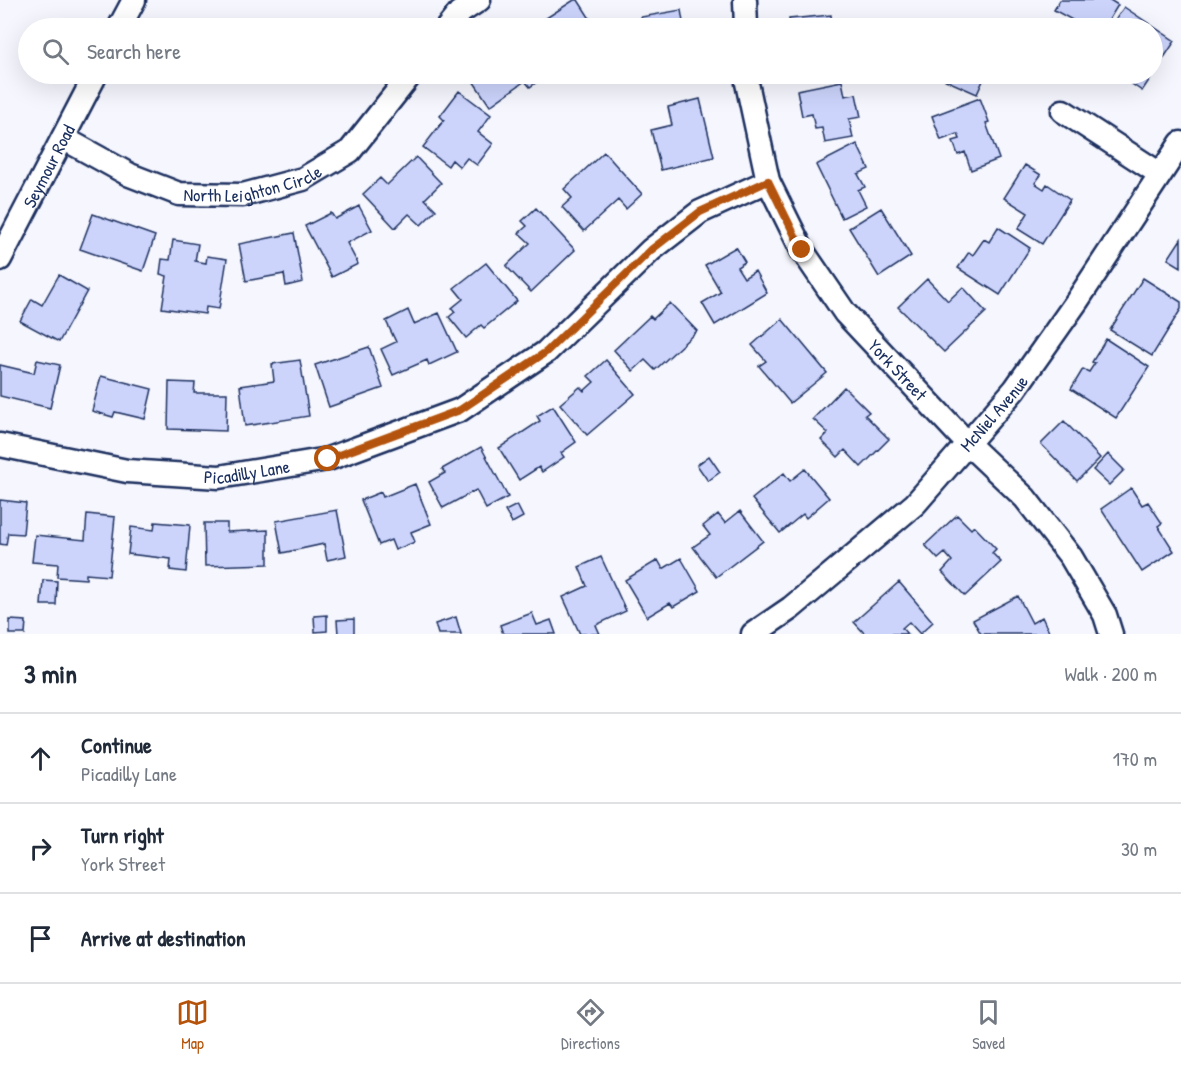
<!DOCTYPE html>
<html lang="en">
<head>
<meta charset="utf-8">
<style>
	body { margin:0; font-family:"Patrick Hand",sans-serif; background:#f2f2f3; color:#1f2937 }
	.stop { position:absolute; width:18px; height:18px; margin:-14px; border:4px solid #b45309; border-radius:50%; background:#fff }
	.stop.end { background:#b45309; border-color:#fff; box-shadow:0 2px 6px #0008 }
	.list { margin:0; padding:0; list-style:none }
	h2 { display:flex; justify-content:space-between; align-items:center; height:78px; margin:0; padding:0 24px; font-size:26px }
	h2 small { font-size:20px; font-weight:400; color:#747a83 }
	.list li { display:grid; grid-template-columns:39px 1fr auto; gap:18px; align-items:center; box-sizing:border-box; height:90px; padding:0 24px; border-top:2px solid #e0e1e3 }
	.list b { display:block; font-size:22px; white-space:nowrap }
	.list p { margin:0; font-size:20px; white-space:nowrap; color:#747a83 }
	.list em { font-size:20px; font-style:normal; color:#747a83 }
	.icon { flex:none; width:33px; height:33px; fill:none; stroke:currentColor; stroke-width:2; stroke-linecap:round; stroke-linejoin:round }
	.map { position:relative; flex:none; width:1181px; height:634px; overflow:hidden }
	.search { position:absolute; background:#fff; box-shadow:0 6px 24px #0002; left:18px; right:18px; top:18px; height:66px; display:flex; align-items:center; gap:15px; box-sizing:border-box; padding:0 21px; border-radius:33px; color:#747a83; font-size:22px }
	.sheet { height:348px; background:#fff }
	nav { display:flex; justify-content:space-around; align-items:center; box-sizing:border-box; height:84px; border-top:2px solid #e0e1e3; background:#fff; font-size:16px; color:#747a83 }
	nav a { display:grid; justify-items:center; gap:3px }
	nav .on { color:#b45309 }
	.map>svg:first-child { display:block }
	.building { fill:#ccd4fc; stroke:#1b2f5e; stroke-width:1.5 }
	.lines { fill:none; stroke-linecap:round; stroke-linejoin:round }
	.minor-casing { stroke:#1b2f5e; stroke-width:27 }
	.minor { stroke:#fff; stroke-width:22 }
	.route { stroke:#b45309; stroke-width:8 }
	.labels { text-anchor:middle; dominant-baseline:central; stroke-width:6; stroke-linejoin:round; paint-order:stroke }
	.street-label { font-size:18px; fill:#1b2f5e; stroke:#fff }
</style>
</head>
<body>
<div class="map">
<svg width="1181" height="634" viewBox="0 0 1181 634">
	<rect width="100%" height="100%" fill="#f5f6fe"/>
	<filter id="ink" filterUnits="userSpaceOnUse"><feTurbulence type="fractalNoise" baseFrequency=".0167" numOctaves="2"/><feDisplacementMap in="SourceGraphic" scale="12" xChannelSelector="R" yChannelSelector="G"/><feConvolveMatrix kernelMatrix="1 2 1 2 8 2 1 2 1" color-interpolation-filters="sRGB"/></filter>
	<g filter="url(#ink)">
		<!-- building -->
		<path class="building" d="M574 0H578L596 28H540L537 24Z
			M1060 0H1110L1118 5 1104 28H1073L1076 22 1054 10Z
			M1124 7 1175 41 1142 91 1120 76 1122 74H1152V28H1110Z
			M681 10 684 28H643L641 17Z
			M831 15 832 28H790L789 19Z
			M477 74H548L530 87 525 81 490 106 471 78Z
			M946 74H986L977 94 943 79Z
			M842 81 845 96 856 94 861 117 849 119 853 138 825 143 822 128 815 129 812 114 802 116 797 90Z
			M459 91 491 115 478 132 493 144 477 165 467 158 460 167 452 160 448 166 423 147 444 120 440 116Z
			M980 98 989 122 986 123 999 159 971 170 965 152 958 155 953 141 960 139 958 134 941 140 932 116Z
			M700 99 714 157 661 170 651 130 672 125 668 107Z
			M857 144 869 169 858 174 865 187 858 190 866 206 842 218 816 165Z
			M604 152 642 194 626 209 618 200 584 231 562 207 572 198 564 189Z
			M416 157 441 183 425 199 436 210 421 225 409 214 395 228 363 194 380 178 387 185Z
			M1025 165 1041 175 1035 183 1044 189 1047 184 1070 200 1042 244 1018 229 1028 213 1004 198Z
			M359 206 372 230 347 243 358 264 332 277 305 226 331 213 335 219Z
			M536 208 575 250 531 292 506 266 530 243 519 233 527 226 522 221Z
			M881 208 911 256 879 277 849 228Z
			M93 214 155 236 143 271 80 249Z
			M998 227 1030 248 1000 295 958 268 969 252 973 255 984 239 989 242Z
			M294 233 303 282 286 286 284 274 246 281 239 244Z
			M1181 239V267L1168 259Z
			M173 240 198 244 195 261 206 263 207 256 227 259 219 309 206 307 205 314 162 308 167 276 160 274 162 259 170 260Z
			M736 247 745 262 737 267 744 278 755 271 767 293 715 325 702 303 721 292 705 265Z
			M486 263 517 301 484 328 481 325 466 338 449 317 455 312 452 308 463 299 454 288Z
			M59 275 87 291 59 342 20 321 32 299 42 305Z
			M1143 278 1181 302V309L1152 356 1110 330Z
			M927 279 948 301 963 287 986 312 944 352 898 307Z
			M670 303 697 331 655 370 645 360 633 371 614 350 650 316 653 319Z
			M408 310 414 324 439 313 457 352 429 365 427 360 393 375 381 349 396 342 386 321Z
			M782 319 827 373 790 403 759 366 766 361 752 345Z
			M1106 339 1149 367 1116 418 1071 389 1083 369 1089 372 1095 363 1092 362Z
			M369 347 383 388 329 407 315 365Z
			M37 360 60 365 50 408 0 396V365L34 373Z
			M300 360 309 416 245 426 240 386 274 381 272 364Z
			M606 360 635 394 587 435 560 404 580 387 584 391 594 382 588 376Z
			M101 376 152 389 145 419 115 412 113 417 92 411Z
			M169 382 195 383 194 393H227L226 431 168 429Z
			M844 387 869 412 865 415 889 439 861 467 845 450 838 457 821 440 828 433 813 419Z
			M553 406 576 442 561 453 564 457 542 472 539 467 519 480 499 448 540 421 537 416Z
			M1064 421 1100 458 1077 481 1041 444Z
			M481 447 508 497 486 509 476 490 443 508 429 482 445 473 442 469Z
			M1108 454 1124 470 1109 485 1093 470Z
			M709 456 720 472 708 481 697 465Z
			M805 469 829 498 806 518 803 514 780 533 752 499 784 473 790 481Z
			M415 484 431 524 411 532 415 542 395 550 391 540 379 545 361 500 381 492 383 497Z
			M1131 488 1142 505 1148 502 1162 523 1158 526 1174 551 1142 572 1101 509Z
			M0 500 26 503 23 534 8 533 6 545 0 544Z
			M517 505 523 517 512 523 505 511Z
			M337 510 346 556 327 560 324 544 282 553 276 521Z
			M740 511 763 541 716 577 693 547 710 535 703 526 718 514 725 523Z
			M87 514 115 517 109 576 86 574V579L57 577 58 564 32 562 35 535 85 540Z
			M957 515 971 529 974 526 996 549 992 553 1001 562 965 596 942 572 952 561 945 553 938 559 925 545Z
			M155 522 190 525 186 572 170 570 171 559 128 554 131 527 154 530Z
			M204 523H227V532L268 530V564L205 566Z
			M601 557 626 611 596 625 600 634H580L563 597 587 586 579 567Z
			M681 558 700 591 673 607 670 603 647 617 625 580 658 560 663 569Z
			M43 580 57 581 56 605H41Z
			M899 582 933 622 920 634 909 622 902 628 907 634H865L854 622Z
			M1018 596 1032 623 1042 617 1050 634H981L973 620Z
			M532 613 537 625 551 620 556 634H503L500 625Z
			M327 615V631L315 632 314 616Z
			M456 617 461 634H438L435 624Z
			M354 619V634H338L337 620Z
			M10 620 26 621 25 634H10Z"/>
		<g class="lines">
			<!-- minor casing -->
			<g class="minor-casing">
				<g id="minor">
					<path d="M745 0 746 28"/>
					<path d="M119 28 134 0"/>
					<path d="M447 28 459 13 479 0"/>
					<path id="s1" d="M747 74V83L768 181 802 250 845 313 967 443 1025 498 1071 557 1105 615 1111 634"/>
					<path d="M1063 111 1160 174"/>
					<path id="s2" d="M63 138 130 175 179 194 243 195 303 179 350 151 411 74"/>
					<path id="s3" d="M0 259 96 74"/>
					<path id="s4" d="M0 445 127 471 219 477 328 459 460 410 546 352 651 250 700 212 768 181"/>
					<path id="s5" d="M753 634 791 608 915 504 1015 389 1077 301 1181 143"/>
				</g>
			</g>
			<!-- minor -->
			<use href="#minor" class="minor"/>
		</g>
	</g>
	<g class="lines" filter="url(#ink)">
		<!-- route -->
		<path class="route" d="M328 459 460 410 546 352 651 250 700 212 768 181 802 250"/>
	</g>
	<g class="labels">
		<!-- street labels -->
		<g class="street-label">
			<text stroke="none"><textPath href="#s3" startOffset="105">Seymour Road</textPath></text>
			<text stroke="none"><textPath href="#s2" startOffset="204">North Leighton Circle</textPath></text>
			<text stroke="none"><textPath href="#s1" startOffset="340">York Street</textPath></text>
			<text stroke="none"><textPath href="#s5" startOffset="328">McNiel Avenue</textPath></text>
			<text stroke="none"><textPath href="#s4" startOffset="250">Picadilly Lane</textPath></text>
		</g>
	</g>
</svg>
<div class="stop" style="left:328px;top:459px"></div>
<div class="stop end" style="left:802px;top:250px"></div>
<div class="search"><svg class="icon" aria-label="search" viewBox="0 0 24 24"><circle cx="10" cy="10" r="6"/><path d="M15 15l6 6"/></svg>Search here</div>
</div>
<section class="sheet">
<h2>3 min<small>Walk · 200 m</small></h2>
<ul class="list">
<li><svg class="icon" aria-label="ahead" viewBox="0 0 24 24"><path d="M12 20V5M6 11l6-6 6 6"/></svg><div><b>Continue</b><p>Picadilly Lane</p></div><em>170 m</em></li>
<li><svg class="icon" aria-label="right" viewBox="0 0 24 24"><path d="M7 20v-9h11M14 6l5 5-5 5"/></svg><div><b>Turn right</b><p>York Street</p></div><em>30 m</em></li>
<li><svg class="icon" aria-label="arrive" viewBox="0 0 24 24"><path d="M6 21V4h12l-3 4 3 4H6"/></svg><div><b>Arrive at destination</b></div></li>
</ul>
</section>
<nav>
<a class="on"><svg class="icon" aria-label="map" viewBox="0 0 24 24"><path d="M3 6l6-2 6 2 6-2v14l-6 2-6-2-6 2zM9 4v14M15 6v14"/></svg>Map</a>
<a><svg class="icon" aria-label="directions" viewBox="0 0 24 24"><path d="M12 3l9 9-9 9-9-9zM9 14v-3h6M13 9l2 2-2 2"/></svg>Directions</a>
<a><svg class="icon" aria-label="saved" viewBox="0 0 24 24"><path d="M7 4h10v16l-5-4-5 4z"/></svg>Saved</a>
</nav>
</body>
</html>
